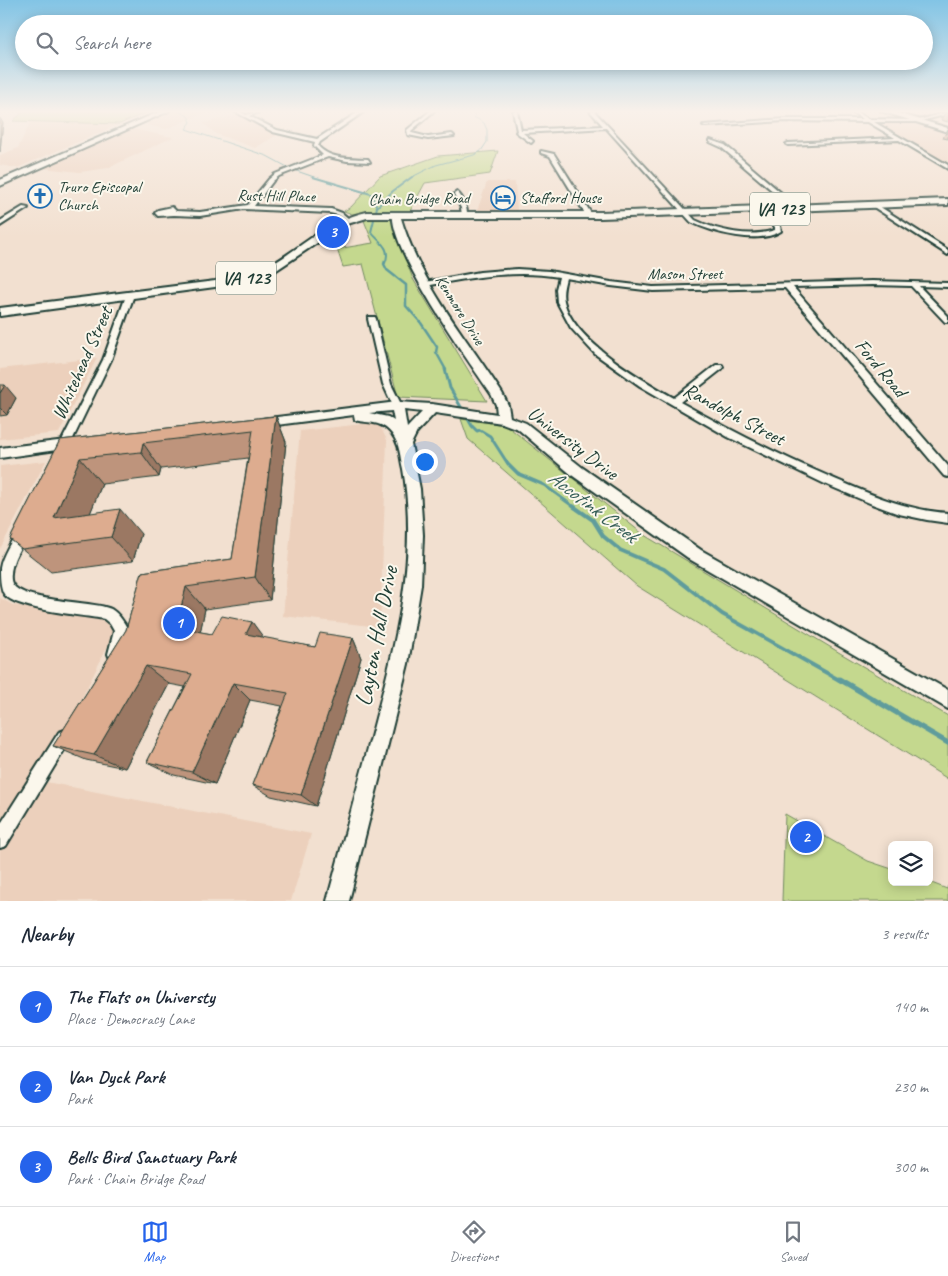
<!DOCTYPE html>
<html lang="en">
<head>
<meta charset="utf-8">
<style>
	body { margin:0; font-family:Caveat,sans-serif; background:#f6f6f7; color:#1f2937 }
	.controls { position:absolute; right:15px; bottom:15px; display:grid; overflow:hidden; border-radius:8px; box-shadow:0 2px 12px #0003 }
	.controls button { width:45px; height:45px; display:grid; place-items:center; padding:0; border:0; border-bottom:1px solid #e0e1e3; background:#fff; color:#1f2937; font:25px sans-serif }
	.you { position:absolute; left:424px; top:461px; width:18px; height:18px; margin:-12px; border:4px solid #fff; border-radius:50%; background:#1a73e8; box-shadow:0 0 0 8px #1a73e833 }
	.badge { display:grid; place-items:center; width:32px; height:32px; border-radius:50%; background:#2563eb; color:#fff; font-size:16px; font-weight:700 }
	.pin { position:absolute; translate:-50% -50%; border:2px solid #fff; box-shadow:0 1px 5px #0006 }
	.list { margin:0; padding:0; list-style:none }
	h2 { display:flex; justify-content:space-between; align-items:center; height:65px; margin:0; padding:0 20px; font-size:21px }
	h2 small { font-size:16px; font-weight:400; color:#747a83 }
	.list li { display:grid; grid-template-columns:32px 1fr auto; gap:15px; align-items:center; box-sizing:border-box; height:80px; padding:0 20px; border-top:1px solid #e0e1e3 }
	.list b { display:block; font-size:19px; white-space:nowrap }
	.list p { margin:0; font-size:16px; white-space:nowrap; color:#747a83 }
	.list em { font-size:16px; font-style:normal; color:#747a83 }
	.icon { flex:none; width:28px; height:28px; fill:none; stroke:currentColor; stroke-width:2; stroke-linecap:round; stroke-linejoin:round }
	.map { position:relative; flex:none; width:948px; height:901px; overflow:hidden }
	.search { position:absolute; background:#fff; box-shadow:0 2px 12px #0003; left:15px; right:15px; top:15px; height:55px; display:flex; align-items:center; gap:12px; box-sizing:border-box; padding:0 18px; border-radius:28px; color:#747a83; font-size:19px }
	.sheet { height:305px; background:#fff }
	nav { display:flex; justify-content:space-around; align-items:center; box-sizing:border-box; height:70px; border-top:1px solid #e0e1e3; background:#fff; font-size:14px; color:#747a83 }
	nav a { display:grid; justify-items:center; gap:2px }
	nav .on { color:#2563eb }
	.map>svg:first-child { display:block }
	.built { fill:#ecd0bc }
	.green { fill:#c4d88e; stroke:#728a61 }
	.lines { fill:none; stroke-linecap:round; stroke-linejoin:round }
	.stream-far5 { stroke:#5f9c9c; stroke-width:1 }
	.stream-far4 { stroke:#5f9c9c; stroke-width:2 }
	.stream-far3 { stroke:#5f9c9c; stroke-width:2.5 }
	.stream-far2 { stroke:#5f9c9c; stroke-width:3 }
	.stream-far1 { stroke:#5f9c9c; stroke-width:4 }
	.stream { stroke:#5f9c9c; stroke-width:5 }
	.minor-casing { stroke:#1f3d34; stroke-width:4 }
	.tertiary-casing { stroke:#1f3d34; stroke-width:4 }
	.primary-casing { stroke:#1f3d34; stroke-width:4 }
	.minor { fill:#fbf7ec; fill-rule:evenodd }
	.tertiary { fill:#fbf7ec; fill-rule:evenodd }
	.primary { fill:#fbf7ec; fill-rule:evenodd }
	.wall { fill:#be947b; stroke:#1f3d34 }
	.shaded-wall { fill:#9b7864; stroke:#1f3d34 }
	.building { fill:#ddac8f; stroke:#1f3d34 }
	.labels { text-anchor:middle; dominant-baseline:central; stroke-width:4; stroke-linejoin:round; paint-order:stroke }
	.far-poi-label { font-size:16px; fill:#1f3d34; stroke:#fbf7ec; text-anchor:start }
	.far-street-label { font-size:16px; fill:#1f3d34; stroke:#fbf7ec }
	.shield { fill:#fbf7ec; stroke:#61756b; stroke-width:1 }
	.shield-label { font-size:19px; font-weight:bold; fill:#1f3d34 }
	.street-label { font-size:20px; fill:#1f3d34; stroke:#fbf7ec }
	.water-label { font-size:21px; font-style:italic; fill:#345d57; stroke:#fbf7ec }
	.near-street-label { font-size:24px; fill:#1f3d34; stroke:#fbf7ec }
</style>
</head>
<body>
<div class="map">
<svg width="948" height="901" viewBox="0 0 948 901">
	<rect width="100%" height="100%" fill="#f2e0d0"/>
	<filter id="ink" filterUnits="userSpaceOnUse"><feTurbulence type="fractalNoise" baseFrequency=".02" numOctaves="2"/><feDisplacementMap in="SourceGraphic" scale="10" xChannelSelector="R" yChannelSelector="G"/><feConvolveMatrix kernelMatrix="1 2 1 2 8 2 1 2 1" color-interpolation-filters="sRGB"/></filter>
	<g filter="url(#ink)">
		<!-- built -->
		<path class="built" d="M174 111H210L166 129 147 125 148 123H146Z
			M237 115 277 135 255 148 216 134 203 123Z
			M31 121 120 124 17 168 0 165V155L18 148Z
			M872 121 921 124 948 131V165Z
			M131 129 173 137 108 168 80 172 42 168Z
			M487 182H515L517 211H477Z
			M97 358 59 433 0 439V369Z
			M372 423 380 426 387 440 380 627 283 616 300 431Z
			M46 461 0 549V466Z
			M0 598 13 605 119 623 41 781 311 834 291 901H0Z"/>
		<!-- green -->
		<path class="green" d="M24 111H150L120 124 13 121Z
			M498 151 490 174 425 183 410 211H370L352 214 344 211 351 207 380 176 438 156Z
			M363 218H387L391 220 413 279 487 401 398 397 363 264 343 267 337 249 373 243Z
			M461 419 506 425 644 535 840 653 948 716V779L637 586 468 439Z
			M785 814 868 861 892 869V882H929L947 889 948 886V901H782Z"/>
		<g class="lines">
			<!-- stream-far5 -->
			<path class="stream-far5" d="M179 111 188 116 191 122 186 129 267 156 291 169 317 178
				M410 178 436 165 474 155 481 151 487 142V130L484 123 474 117 476 111"/>
			<!-- stream-far4 -->
			<path class="stream-far4" d="M313 177 371 194 377 207 371 232C379 242 392 248 385 263
				M377 207 393 191 412 177"/>
			<!-- stream-far3 -->
			<path class="stream-far3" d="M385 261 384 264 387 270 406 285V306L421 323 437 347 436 352 446 370"/>
			<!-- stream-far2 -->
			<path class="stream-far2" d="M445 369 450 388 472 426 477 431 480 430 490 436 508 464 518 474 544 485 574 507"/>
			<!-- stream-far1 -->
			<path class="stream-far1" d="M573 506 593 520 603 536 620 550 664 569 722 614 841 681"/>
			<!-- stream -->
			<path class="stream" d="M839 679 948 743"/>
			<!-- minor casing -->
			<g class="minor-casing">
				<path id="minor" d="M234 111H239L246 115 262 111 249 116 277 130 317 139 360 111H365L320 142 318 146C330 160 352 158 368 159L370 162 347 161 328 157 279 176 273 181 254 206 331 209 342 213 348 218V220H344L338 215 330 213 244 209 200 216 174 215 158 216 155 213 158 210 172 207 176 211 200 212 248 205 269 179 275 174 323 155 314 146 315 142 273 132Z
					M430 111H434L411 131 412 133 428 137 452 134 454 136 428 139 408 135 407 130Z
					M513 111H517L521 130 603 126 590 111H594L695 220C718 231 750 238 775 230V227L761 210 764 208 780 226 781 231C759 245 713 233 691 222L606 128 523 133 533 141 531 143 516 132 517 131Z
					M850 111H855L869 119 919 120 917 122H874L948 165V169L899 140 788 145 786 144 788 143 895 138 868 122 784 121 705 126 703 125 784 119H863Z
					M948 112V114L921 121 919 120Z
					M710 140 725 145 799 208V210H795L721 147 710 142Z
					M541 151 554 154 592 215 591 216 586 215 550 156 541 153Z
					M457 192C463 197 468 209 467 216L462 215 461 208 454 194Z
					M874 203 948 250V255L872 206V204Z
					M23 207 28 208 0 226V221Z
					M517 269 549 271 611 282 653 287 872 281 948 283V287L919 286 948 316V322H945L911 286 872 285 793 287 948 466V477L944 476 785 288 653 291 611 286 566 278C564 286 562 293 564 301 573 341 640 378 674 398L716 365H722L723 367 722 369 680 402C728 429 777 454 828 476 867 493 905 510 948 513V523L927 520 899 514 872 504 825 484 728 437 640 386 595 354 571 328 557 302 556 289 559 277C514 269 470 278 425 286L421 284 425 282 480 272Z
					M127 293H130L134 295 111 360 65 455H57L56 452 103 360Z
					M369 317H375L376 319 391 384 402 406 400 408H394L383 384 368 319Z
					M22 528 26 530 28 533C21 547 9 563 11 580 14 603 92 600 111 609 119 614 124 622 128 630L120 659 115 661 110 659 108 654 114 631 110 624 104 619C83 615 16 610 4 594 0 587 0 576 0 568 2 555 12 541 18 530Z
					M64 730 69 732 71 737 69 742 6 846 0 848V825L59 732Z"/>
			</g>
			<!-- tertiary casing -->
			<g class="tertiary-casing">
				<path id="tertiary" d="M393 213 400 215C421 286 463 332 502 393L508 405 510 417 526 423 583 468 701 550 948 690V709L691 560 573 476 518 429 502 423 435 413 417 432 411 444 420 489 423 535 421 585 408 664 349 901H327C342 846 356 791 371 737 394 650 419 560 403 469 400 457 400 444 392 434 381 420 370 424 355 420L354 415 261 427 255 423 261 419 397 402 432 404 497 414 496 405 491 394C469 362 388 248 393 213ZM404 410 422 412 407 428ZM392 411 394 421 388 417 369 413Z
					M74 439 78 441 80 444 78 447 0 458V448Z"/>
			</g>
			<!-- primary casing -->
			<g class="primary-casing">
				<path id="primary" d="M161 111H169L0 186V180Z
					M881 111H891L948 128V132Z
					M948 199V205L601 218H367L344 225 275 271 255 279 215 287 0 316V308L215 281C233 278 251 275 267 267 304 247 323 222 367 212H601Z"/>
			</g>
			<!-- minor -->
			<use href="#minor" class="minor"/>
			<!-- tertiary -->
			<use href="#tertiary" class="tertiary"/>
			<!-- primary -->
			<use href="#primary" class="primary"/>
		</g>
		<!-- wall -->
		<path class="wall" d="M946 111H948V122L941 120Z
			M948 129V139L943 138Z
			M0 385 16 398 7 415 0 416Z
			M276 416 286 442 270 600 205 609 200 632 212 634 252 622 263 638 315 647 353 638 361 658 316 806 271 796 252 785 282 706 250 700 215 784 174 775 147 762 185 687 169 684 125 768 86 760 53 746 126 630 142 572 232 559 248 458 161 469 159 477 102 484 90 513 141 534 133 561 51 572 10 539 60 440Z"/>
		<!-- shaded-wall -->
		<path class="shaded-wall" d="M0 118 3 123 0 152Z
			M5 385 16 398 7 415 0 408V393Z
			M276 416 286 442 270 600 255 577Z
			M143 443 161 469 159 477 141 452Z
			M80 458 102 484 79 541 54 518Z
			M120 509 141 534 133 561 111 537Z
			M186 587 205 609 199 638 177 624Z
			M252 622 267 642 246 634Z
			M353 638 361 658 316 806 301 795Z
			M146 666 169 684 125 768 94 755Z
			M233 683 250 700 215 784 192 772Z"/>
		<!-- building -->
		<path class="building" d="M0 385H5L0 393Z
			M276 416 255 577 186 587 177 624 187 625 185 629 212 634 222 616 252 622 246 634 315 647 320 633 353 638 301 795 252 785 288 693 233 683 192 772 147 762 192 674 146 666 94 755 53 746 126 630 142 572 232 559 253 430 143 443 141 452 80 458 54 518 120 509 111 537 22 549 10 539 60 440Z"/>
	</g>
	<!-- sky -->
	<linearGradient id="sky" x2="0" y2="1"><stop stop-color="#82c4e5"/><stop offset="0.47" stop-color="#f9f1ea"/><stop offset="1" stop-color="#f9f1ea" stop-opacity="0"/></linearGradient>
	<rect width="948" height="237" fill="url(#sky)"/>
	<!-- icons -->
	<defs>
		<g id="church-ring" transform="scale(1.25)"><circle r="9.5" fill="#fbf7ec" stroke="#1f6fb2" stroke-width="1.5"/><path d="M-1.2-6h2.4v3.5h3.3v2.4h-3.3V6h-2.4V-.1h-3.3v-2.4h3.3Z" fill="#1f6fb2"/></g>
		<g id="hotel-ring" transform="scale(1.25)"><circle r="9.5" fill="#fbf7ec" stroke="#1f6fb2" stroke-width="1.5"/><path d="M-6-4.5h1.5V1H6V5H4.5V3h-9V5H-6ZM-4 0a1.8 1.8 0 1 1 3.6 0ZM.5 0V-2.5h3Q6-2.5 6 0Z" fill="#1f6fb2"/></g>
	</defs>
	<g fill-rule="evenodd">
		<use href="#church-ring" x="40" y="196"/>
		<use href="#hotel-ring" x="503" y="198"/>
	</g>
	<g class="labels">
		<!-- far-poi labels -->
		<g class="far-poi-label">
			<text x="58" y="187">Truro Episcopal<tspan x="58" dy="18">Church</tspan></text>
			<text x="520" y="198">Stafford House</text>
		</g>
		<!-- far-street labels -->
		<g class="far-street-label">
			<text transform="translate(276 196) rotate(1)">Rust Hill Place</text>
			<text transform="translate(419 199) rotate(-1)">Chain Bridge Road</text>
			<text x="685" y="274">Mason Street</text>
			<text transform="translate(460 310) rotate(58)">Kenmore Drive</text>
		</g>
		<!-- shield labels -->
		<g class="shield">
			<rect x="750" y="192.5" width="60" height="33" rx="4"/>
			<rect x="216" y="261.5" width="60" height="33" rx="4"/>
		</g>
		<g class="shield-label">
			<text x="780" y="209">VA 123</text>
			<text x="246" y="278">VA 123</text>
		</g>
		<!-- street labels -->
		<g class="street-label">
			<text transform="translate(82 363) rotate(-66)">Whitehead Street</text>
			<text transform="translate(881 368) rotate(50)">Ford Road</text>
			<text transform="translate(734 414) rotate(28)">Randolph Street</text>
			<text transform="translate(573 443) rotate(37)">University Drive</text>
		</g>
		<!-- water labels -->
		<g class="water-label">
			<text transform="translate(593 506) rotate(37)">Accotink Creek</text>
		</g>
		<!-- near-street labels -->
		<g class="near-street-label">
			<text transform="translate(376 636) rotate(-79)">Layton Hall Drive</text>
		</g>
	</g>
</svg>
<div class="controls">
<button><svg class="icon" aria-label="layers" viewBox="0 0 24 24"><path d="M12 4l9 5-9 5-9-5zM3 14l9 5 9-5"/></svg></button>
</div>
<div class="you"></div>
<div class="pin badge" style="left:179px;top:623px">1</div>
<div class="pin badge" style="left:806px;top:837px">2</div>
<div class="pin badge" style="left:333px;top:232px">3</div>
<div class="search"><svg class="icon" aria-label="search" viewBox="0 0 24 24"><circle cx="10" cy="10" r="6"/><path d="M15 15l6 6"/></svg>Search here</div>
</div>
<section class="sheet">
<h2>Nearby<small>3 results</small></h2>
<ul class="list">
<li><span class="badge">1</span><div><b>The Flats on Universty</b><p>Place · Democracy Lane</p></div><em>140 m</em></li>
<li><span class="badge">2</span><div><b>Van Dyck Park</b><p>Park</p></div><em>230 m</em></li>
<li><span class="badge">3</span><div><b>Bells Bird Sanctuary Park</b><p>Park · Chain Bridge Road</p></div><em>300 m</em></li>
</ul>
</section>
<nav>
<a class="on"><svg class="icon" aria-label="map" viewBox="0 0 24 24"><path d="M3 6l6-2 6 2 6-2v14l-6 2-6-2-6 2zM9 4v14M15 6v14"/></svg>Map</a>
<a><svg class="icon" aria-label="directions" viewBox="0 0 24 24"><path d="M12 3l9 9-9 9-9-9zM9 14v-3h6M13 9l2 2-2 2"/></svg>Directions</a>
<a><svg class="icon" aria-label="saved" viewBox="0 0 24 24"><path d="M7 4h10v16l-5-4-5 4z"/></svg>Saved</a>
</nav>
</body>
</html>
